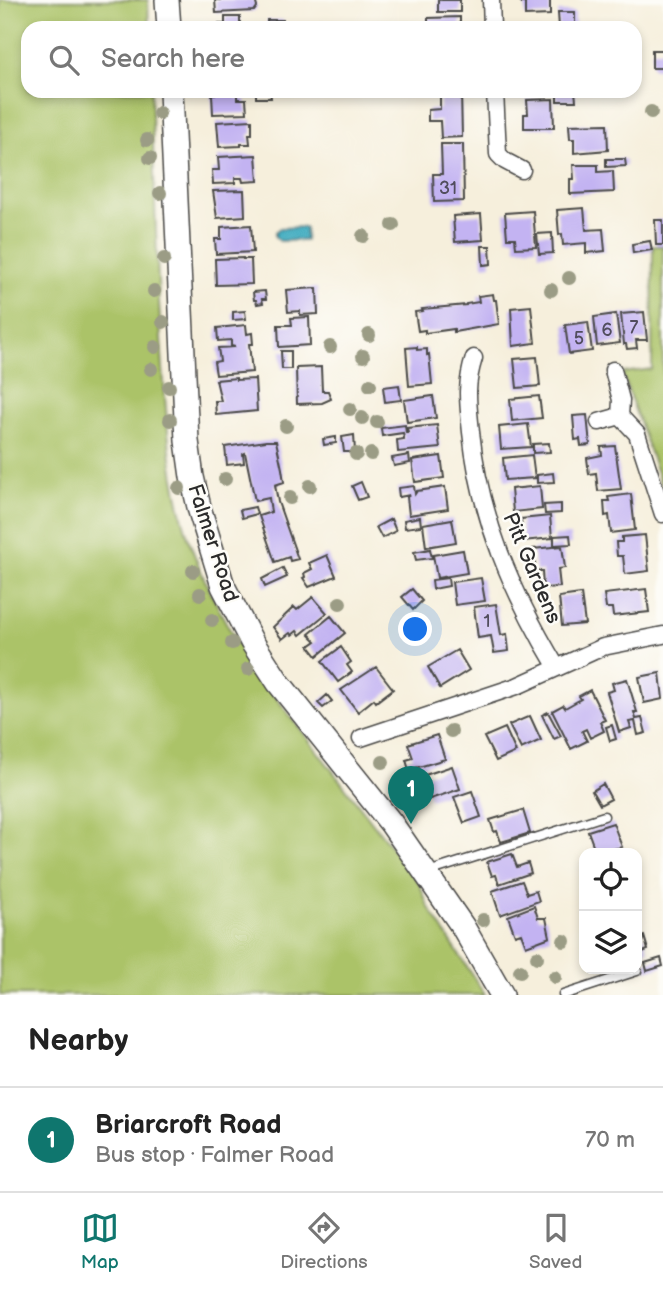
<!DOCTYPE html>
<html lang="en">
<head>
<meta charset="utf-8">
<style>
	body { margin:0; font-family:"Balsamiq Sans",sans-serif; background:#f2f2f2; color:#222 }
	.controls { position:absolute; right:21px; bottom:21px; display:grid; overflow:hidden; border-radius:14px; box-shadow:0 4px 10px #0003 }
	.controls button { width:63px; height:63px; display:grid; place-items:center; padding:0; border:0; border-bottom:2px solid #e0e0e0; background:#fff; color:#222; font:35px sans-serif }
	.you { position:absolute; left:416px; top:630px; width:24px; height:24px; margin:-18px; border:5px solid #fff; border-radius:50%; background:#1a73e8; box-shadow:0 0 0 10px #1a73e833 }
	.badge { display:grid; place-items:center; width:46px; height:46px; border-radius:50%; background:#0f766e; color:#fff; font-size:23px; font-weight:700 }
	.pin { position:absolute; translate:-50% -58px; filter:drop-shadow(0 2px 4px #0008) }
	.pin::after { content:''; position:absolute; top:37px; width:24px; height:21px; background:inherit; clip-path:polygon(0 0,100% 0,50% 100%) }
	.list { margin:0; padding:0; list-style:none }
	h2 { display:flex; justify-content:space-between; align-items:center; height:91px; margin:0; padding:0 28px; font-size:30px }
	h2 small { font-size:23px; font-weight:400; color:#767676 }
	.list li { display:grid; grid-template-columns:46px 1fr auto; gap:21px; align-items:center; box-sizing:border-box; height:105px; padding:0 28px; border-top:2px solid #e0e0e0 }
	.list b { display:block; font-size:26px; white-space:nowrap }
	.list p { margin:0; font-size:23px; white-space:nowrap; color:#767676 }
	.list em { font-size:23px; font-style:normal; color:#767676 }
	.icon { flex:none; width:38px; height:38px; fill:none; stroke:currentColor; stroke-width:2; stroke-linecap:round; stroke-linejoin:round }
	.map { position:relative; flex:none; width:663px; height:995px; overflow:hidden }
	.search { position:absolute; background:#fff; box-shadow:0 4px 10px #0003; left:21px; right:21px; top:21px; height:77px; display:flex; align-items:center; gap:18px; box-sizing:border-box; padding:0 24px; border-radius:21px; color:#767676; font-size:26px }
	.sheet { height:196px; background:#fff }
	nav { display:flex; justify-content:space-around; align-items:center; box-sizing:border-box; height:98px; border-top:2px solid #e0e0e0; background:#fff; font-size:19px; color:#767676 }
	nav a { display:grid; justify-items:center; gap:4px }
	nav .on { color:#0f766e }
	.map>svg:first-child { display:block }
	.green { fill:#abc368; stroke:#6b774a; stroke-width:2 }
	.water { fill:#41acc0; stroke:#366c76; stroke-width:2 }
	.building { fill:#c3b3f2 }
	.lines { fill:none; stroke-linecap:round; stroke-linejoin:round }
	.service-casing { stroke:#494846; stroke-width:11 }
	.minor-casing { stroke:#494846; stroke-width:19 }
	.secondary-casing { stroke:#494846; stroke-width:26 }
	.service { stroke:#fff; stroke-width:8 }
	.minor { stroke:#fff; stroke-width:16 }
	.secondary { stroke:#fff; stroke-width:23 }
	.tree { fill:#9b9c85 }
	.labels { text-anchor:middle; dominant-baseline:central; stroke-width:5; stroke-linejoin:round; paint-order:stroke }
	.number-label { font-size:18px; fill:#514d5d }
	.street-label { font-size:21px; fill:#2b2b2b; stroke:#fdfcf7 }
</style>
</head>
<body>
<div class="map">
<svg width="663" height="995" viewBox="0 0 663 995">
	<rect width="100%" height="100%" fill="#fdfcf7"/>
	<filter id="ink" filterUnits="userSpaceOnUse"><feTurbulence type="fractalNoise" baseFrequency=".0143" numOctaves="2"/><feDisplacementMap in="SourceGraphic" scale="14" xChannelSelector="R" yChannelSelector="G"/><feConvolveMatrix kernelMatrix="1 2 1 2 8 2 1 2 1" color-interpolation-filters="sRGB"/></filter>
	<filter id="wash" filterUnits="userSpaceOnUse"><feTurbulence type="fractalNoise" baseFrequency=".00686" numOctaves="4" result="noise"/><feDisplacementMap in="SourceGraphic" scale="28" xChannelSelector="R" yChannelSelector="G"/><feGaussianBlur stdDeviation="1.57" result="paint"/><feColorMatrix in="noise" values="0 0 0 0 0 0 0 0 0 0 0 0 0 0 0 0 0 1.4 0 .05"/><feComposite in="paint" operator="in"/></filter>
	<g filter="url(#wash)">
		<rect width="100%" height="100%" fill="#f6efdc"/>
		<!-- green -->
		<path class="green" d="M0 0H148L149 28H28V91H151C155 183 156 276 163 368 167 428 171 489 191 546 207 589 229 631 254 669L419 883 428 906 485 995H0Z
			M653 246H663V490L622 373 652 369Z"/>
		<!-- water -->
		<path class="water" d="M305 227 306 240 280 241 275 237V232L280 228Z"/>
		<g id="blocks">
			<!-- building -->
			<path class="building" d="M215 0H255L257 7 254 11 216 13Z
				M438 0H460V12H438Z
				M520 0H550V15L525 16V3H521Z
				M558 12H575V28H559Z
				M225 17H240V28H213V24H225Z
				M460 17V28H428V18Z
				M267 20H283V27H267Z
				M652 50H663V68H652Z
				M217 91H237V99H246L247 113 213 114 212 94H217Z
				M256 91H270L271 98H256Z
				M440 91H461L462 137 441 138 440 121H428V110L440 109Z
				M559 91H575L576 101H557V92Z
				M553 99 554 128H524V114H528L527 100Z
				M252 120V134H249L250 144H241V146L219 147 217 122Z
				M607 124 608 150 574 153V139H570L569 125Z
				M441 144H463L464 201 434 202 433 174H442Z
				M256 155 258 181 243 182 242 178H235V183L213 184 212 170H219L218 157Z
				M606 159H625L626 166 606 167Z
				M573 165H598V172L613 171 614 192 570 194V179H574Z
				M244 190 245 216 217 218 213 191Z
				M584 208 586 230 603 229 605 251 586 253V243L563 245 562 234 559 235 557 210Z
				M533 211 536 247 516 248 515 238H507L505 213Z
				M481 214 483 240 455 242 453 216Z
				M655 220H663V245H656Z
				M251 225 253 252 216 254 215 239H221V227Z
				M552 233 553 253 539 254 537 234Z
				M650 241 652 250 633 253 632 244Z
				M482 246H490L491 264 483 265Z
				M243 258V259H251L252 284 216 285 215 259Z
				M317 288 318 314 300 315V311L288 312 286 290Z
				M265 291 266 299H262L263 303 257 304 256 300H254L253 292Z
				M493 294 494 300H496L499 324 454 332V329L425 333V330L418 331 415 312 423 311 422 309 466 305V304L479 302 478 296Z
				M531 306 535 343 513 346 511 308Z
				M245 311 246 319 233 320V312Z
				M644 312 647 340H636L637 348 627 349 626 344H624L621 314Z
				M616 314 620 343 597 346 594 317Z
				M309 317 310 345 279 347 278 325H292L291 318Z
				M588 322 592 351 569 354 565 325Z
				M246 325 247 334 252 333 253 344H249L252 372 216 375 214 362 220 361 218 348 235 347 231 346V340L218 341 217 328Z
				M417 347V350L427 349V355L429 354 432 384 409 386 406 348Z
				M281 351H291V369H282Z
				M537 357 540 386 517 388 514 359Z
				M321 367 322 391H328L331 399 322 403 297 404 296 368Z
				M236 378V380L255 379 257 411 216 415 215 401H221L216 380Z
				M399 385 401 400 385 402 383 387Z
				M433 396 436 418 407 422 404 400Z
				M539 396 542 418 512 421 510 399Z
				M587 415 590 445 581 446 580 439 575 440 573 416Z
				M528 424 531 447 501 449 499 427Z
				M405 425 406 433H408L407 428 437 425 440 448 398 452 397 440 404 439 403 433 382 436 381 428Z
				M354 435 355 452H344L342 437Z
				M336 437V443L324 445 323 439Z
				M266 441H276L282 469 284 482 275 485 278 502 298 559 290 561 289 557 275 562 259 516 271 512 269 498 255 501 245 453 243 454 244 463 227 465 225 447Z
				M549 443 550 452 533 453V444Z
				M615 446 621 489 598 491 596 473 589 474 587 458 602 455 601 447Z
				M409 455 410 463 394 466 392 458Z
				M532 455 535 478 505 480 503 458Z
				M441 456 444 478 415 482 412 460Z
				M553 473 554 482 537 483V475Z
				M361 482 367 497 358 500 352 486Z
				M414 486 415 494 417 491 445 487 448 509 409 515 407 497 410 495 399 497 398 488Z
				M540 486 542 509 513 512 511 489Z
				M631 494 635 530 611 533 609 515 605 516 604 501H609L608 497Z
				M561 504V513L545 514 544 505Z
				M255 507 257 514 242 518 240 510Z
				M550 516 552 538 523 541 521 519Z
				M420 517 421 526 405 528 404 520Z
				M391 519 396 531 382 538 376 527Z
				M452 519 456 542 426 547 423 524Z
				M570 535 571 544 554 545V536Z
				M645 535 649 571 625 574 623 556H617L616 542H622V537Z
				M562 546 565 568 558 569 560 587 543 588 542 571H536L533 549Z
				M430 549 432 558 416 560 414 552Z
				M463 550 467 573 437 578 433 555Z
				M327 555 336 576 309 587 303 578 305 577 304 573 312 569 309 563Z
				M283 568 287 577 265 587 262 579Z
				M448 578 449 586 433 589 432 580Z
				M481 578 485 601 455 605 452 582Z
				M412 589 422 601 413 610 402 597Z
				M646 589 649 612 613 616 612 608H606L604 594Z
				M581 594 585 624 562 626 559 597Z
				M313 597 327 613 300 635 297 631 292 635 290 633 282 639 273 627 294 607 297 610Z
				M496 604 501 635 507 634 509 651 494 653 491 636 478 638 474 607Z
				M331 616 345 633 317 656 309 646 316 641 309 634Z
				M341 647 351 662 347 665 352 672 338 682 322 661Z
				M457 650 469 670 440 688 428 667Z
				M376 667 393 689 376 702 374 699 358 712 341 690Z
				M660 673 663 699 644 703 639 677Z
				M627 679 637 712H634L636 719 642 718 646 733 638 735 635 721 629 722 631 728 619 732 607 692 614 690 612 683Z
				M590 690 605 720 600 722 604 731 590 738 586 729 582 731 587 741 571 749 552 711 563 705 565 708 581 699 579 696Z
				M327 695 332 701 323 708 318 703Z
				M548 712 561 736 554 739 542 715Z
				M530 716 541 740 521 749 509 725Z
				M612 725 616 739 610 741 606 727Z
				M505 728 516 752 496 761 484 737Z
				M437 735 445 759 409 770 406 760 413 758 408 744Z
				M452 766 460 789 430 799 422 776Z
				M603 784 611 799 600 805 592 791Z
				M472 791 481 817 464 823 454 797Z
				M523 810 530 833 501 842 497 831 494 832 490 820Z
				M613 823 622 847 596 853 588 831Z
				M512 854 517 867 528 863 531 873 499 884 496 875 492 876 487 862Z
				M522 881 527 894 536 891 539 901 500 915 492 891Z
				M534 906 538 918H546L550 937 526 946 521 933 515 935 508 916Z
				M644 936 648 950 637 954V939Z
				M661 958 663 966 647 971 645 963Z"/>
		</g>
	</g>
	<g filter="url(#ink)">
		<use href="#blocks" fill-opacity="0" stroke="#494846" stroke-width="2"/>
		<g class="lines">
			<!-- service casing -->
			<g class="service-casing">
				<path id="service" d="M428 872 604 816
					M563 995 637 971"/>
			</g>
			<!-- minor casing -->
			<g class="minor-casing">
				<path id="minor" d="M491 0 492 28
					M495 91 498 154 505 161 522 170
					M474 358C465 386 468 402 471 432 480 519 512 592 556 666
					M613 370 621 400 620 416 637 434 663 514
					M599 422 620 416
					M361 738 517 686 603 647 663 635"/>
			</g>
			<!-- secondary casing -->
			<g class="secondary-casing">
				<path id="secondary" d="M167 0 169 28
					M171 91 187 441 192 477 200 511 223 586 252 642 278 682 391 823 463 927 502 995"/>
			</g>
			<!-- service -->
			<use href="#service" class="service"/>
			<!-- minor -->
			<use href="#minor" class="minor"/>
			<!-- secondary -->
			<use href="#secondary" class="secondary"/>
		</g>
		<!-- trees -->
		<g class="tree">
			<circle cx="651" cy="112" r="7"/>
			<circle cx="159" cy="113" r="7"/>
			<circle cx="147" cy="140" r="7"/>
			<circle cx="150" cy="158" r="7"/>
			<circle cx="160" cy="193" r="7"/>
			<circle cx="393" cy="225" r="7"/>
			<circle cx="363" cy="236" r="7"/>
			<circle cx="164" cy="259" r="7"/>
			<circle cx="569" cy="278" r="7"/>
			<circle cx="551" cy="290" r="7"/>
			<circle cx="154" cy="291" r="7"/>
			<circle cx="163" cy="322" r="7"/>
			<circle cx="369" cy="335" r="7"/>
			<circle cx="155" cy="347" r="7"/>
			<circle cx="330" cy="347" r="7"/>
			<circle cx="363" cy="356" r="7"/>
			<circle cx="151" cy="369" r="7"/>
			<circle cx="370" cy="385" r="7"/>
			<circle cx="169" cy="387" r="7"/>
			<circle cx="350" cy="409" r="7"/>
			<circle cx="362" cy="418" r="7"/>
			<circle cx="170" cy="420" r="7"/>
			<circle cx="377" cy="422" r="7"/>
			<circle cx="286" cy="426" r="7"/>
			<circle cx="356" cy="454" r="7"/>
			<circle cx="371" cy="454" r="7"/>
			<circle cx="225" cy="479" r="7"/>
			<circle cx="310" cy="486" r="7"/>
			<circle cx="179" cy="488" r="7"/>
			<circle cx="290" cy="498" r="7"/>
			<circle cx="193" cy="571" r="7"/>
			<circle cx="200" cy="594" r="7"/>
			<circle cx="340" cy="603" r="7"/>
			<circle cx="212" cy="620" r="7"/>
			<circle cx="232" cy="643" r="7"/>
			<circle cx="248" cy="669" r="7"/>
			<circle cx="451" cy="731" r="7"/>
			<circle cx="383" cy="762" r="7"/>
			<circle cx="483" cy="920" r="7"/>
			<circle cx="564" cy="941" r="7"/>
			<circle cx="537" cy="957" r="7"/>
			<circle cx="520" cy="971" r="7"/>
			<circle cx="555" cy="977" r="7"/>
		</g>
	</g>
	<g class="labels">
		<!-- number labels -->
		<g class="number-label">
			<text x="448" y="188">31</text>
			<text x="634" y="327">7</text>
			<text x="607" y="330">6</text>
			<text x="579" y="338">5</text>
			<text x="487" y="621">1</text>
		</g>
		<!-- street labels -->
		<g class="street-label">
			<text transform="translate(213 543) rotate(72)">Falmer Road</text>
			<text transform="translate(532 568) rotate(67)">Pitt Gardens</text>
		</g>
	</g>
</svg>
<div class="controls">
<button><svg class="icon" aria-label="locate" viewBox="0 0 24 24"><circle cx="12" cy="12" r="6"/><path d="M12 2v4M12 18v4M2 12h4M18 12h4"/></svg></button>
<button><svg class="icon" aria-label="layers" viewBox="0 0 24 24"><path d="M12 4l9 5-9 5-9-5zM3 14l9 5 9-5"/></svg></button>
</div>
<div class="you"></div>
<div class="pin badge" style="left:411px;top:824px">1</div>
<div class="search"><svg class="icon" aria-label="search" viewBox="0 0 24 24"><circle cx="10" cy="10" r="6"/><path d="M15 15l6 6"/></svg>Search here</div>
</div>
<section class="sheet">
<h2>Nearby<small></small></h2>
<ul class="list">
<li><span class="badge">1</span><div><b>Briarcroft Road</b><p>Bus stop · Falmer Road</p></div><em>70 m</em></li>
</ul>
</section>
<nav>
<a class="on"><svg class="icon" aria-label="map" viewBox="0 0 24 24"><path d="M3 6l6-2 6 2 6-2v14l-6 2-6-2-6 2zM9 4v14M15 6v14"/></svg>Map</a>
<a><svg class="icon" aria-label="directions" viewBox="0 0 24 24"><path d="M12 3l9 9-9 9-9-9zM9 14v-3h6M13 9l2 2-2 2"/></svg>Directions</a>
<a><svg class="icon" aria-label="saved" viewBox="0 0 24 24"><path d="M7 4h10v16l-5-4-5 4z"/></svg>Saved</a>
</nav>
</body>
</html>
